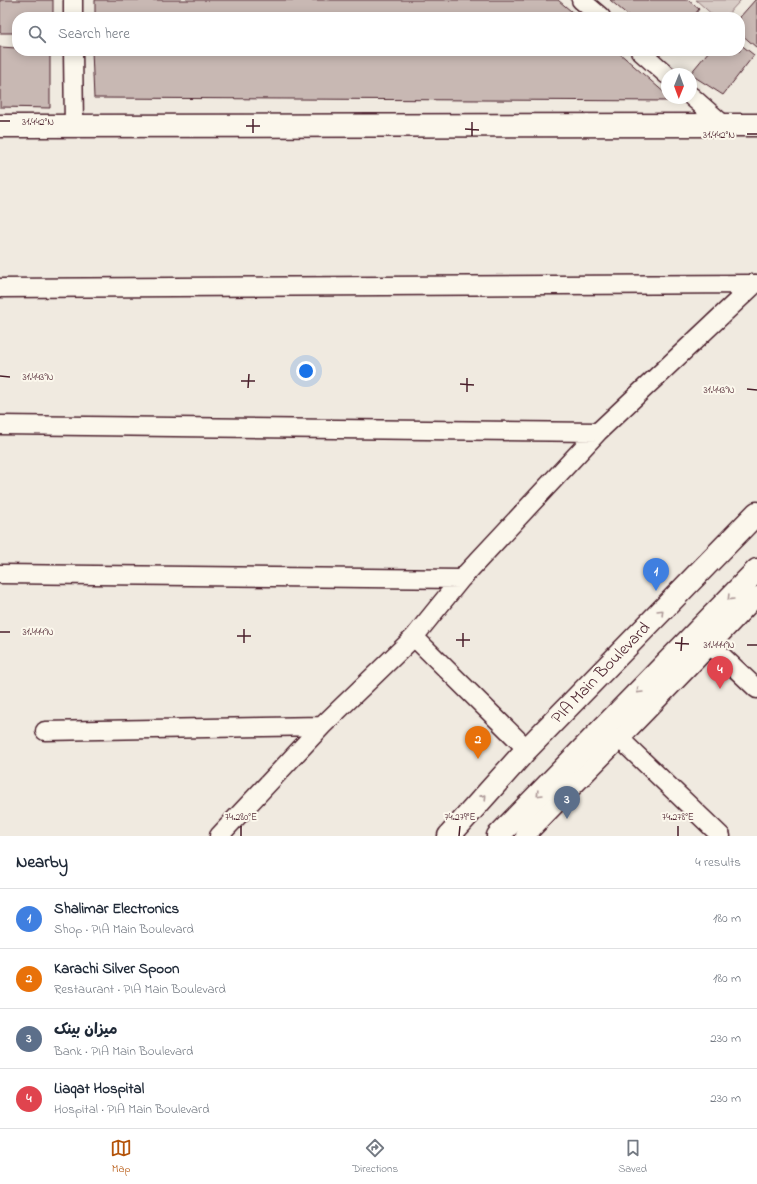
<!DOCTYPE html>
<html lang="en">
<head>
<meta charset="utf-8">
<style>
	body { margin:0; font-family:"Indie Flower","Playpen Sans Arabic",sans-serif; background:#f2f2f3; color:#1f2937 }
	.compass { position:absolute; left:661px; top:68px; width:36px; height:36px; border-radius:50%; background:#fff; box-shadow:0 2px 10px #0003; rotate:181deg }
	.you { position:absolute; left:306px; top:371px; width:14px; height:14px; margin:-10px; border:3px solid #fff; border-radius:50%; background:#1a73e8; box-shadow:0 0 0 6px #1a73e833 }
	.badge { display:grid; place-items:center; width:26px; height:26px; border-radius:50%; background:#b45309; color:#fff; font-size:13px; font-weight:700 }
	.pin { position:absolute; translate:-50% -33px; filter:drop-shadow(0 1px 2px #0008) }
	.pin::after { content:''; position:absolute; top:21px; width:14px; height:12px; background:inherit; clip-path:polygon(0 0,100% 0,50% 100%) }
	.list { margin:0; padding:0; list-style:none }
	h2 { display:flex; justify-content:space-between; align-items:center; height:52px; margin:0; padding:0 16px; font-size:17px }
	h2 small { font-size:13px; font-weight:400; color:#747a83 }
	.list li { display:grid; grid-template-columns:26px 1fr auto; gap:12px; align-items:center; box-sizing:border-box; height:60px; padding:0 16px; border-top:1px solid #e0e1e3 }
	.list b { display:block; font-size:15px; white-space:nowrap }
	.list p { margin:0; font-size:13px; white-space:nowrap; color:#747a83 }
	.list em { font-size:13px; font-style:normal; color:#747a83 }
	.icon { flex:none; width:22px; height:22px; fill:none; stroke:currentColor; stroke-width:2; stroke-linecap:round; stroke-linejoin:round }
	.map { position:relative; flex:none; width:757px; height:836px; overflow:hidden }
	.search { position:absolute; background:#fff; box-shadow:0 2px 10px #0003; left:12px; right:12px; top:12px; height:44px; display:flex; align-items:center; gap:10px; box-sizing:border-box; padding:0 14px; border-radius:16px; color:#747a83; font-size:15px }
	.sheet { height:292px; background:#fff }
	nav { display:flex; justify-content:space-around; align-items:center; box-sizing:border-box; height:56px; border-top:1px solid #e0e1e3; background:#fff; font-size:11px; color:#747a83 }
	nav a { display:grid; justify-items:center; gap:2px }
	nav .on { color:#b45309 }
	.map>svg:first-child { display:block }
	.green { fill:#d8ccc6; stroke:#917678 }
	.building { fill:#c8b8b3; stroke:#4a1f2b }
	.lines { fill:none; stroke-linecap:round; stroke-linejoin:round }
	.street-casing { stroke:#4a1f2b; stroke-width:21 }
	.secondary-casing { stroke:#4a1f2b; stroke-width:25 }
	.street { stroke:#fbf7ec; stroke-width:18 }
	.secondary { stroke:#fbf7ec; stroke-width:22 }
	.oneway { stroke:#ab9695 }
	.ticks { fill:none; stroke:#4a1f2b; stroke-width:1.5 }
	.labels { text-anchor:middle; dominant-baseline:central; stroke-width:4; stroke-linejoin:round; paint-order:stroke }
	.street-label { font-size:17px; fill:#4a1f2b; stroke:#fbf7ec }
	.ticks-label { font-size:10px; text-anchor:middle; fill:#4a1f2b; stroke:#fbf7ec; stroke-width:4; stroke-linejoin:round; paint-order:stroke }
</style>
</head>
<body>
<div class="map">
<svg width="757" height="836" viewBox="0 0 757 836">
	<rect width="100%" height="100%" fill="#f0eae0"/>
	<filter id="ink" filterUnits="userSpaceOnUse"><feTurbulence type="fractalNoise" baseFrequency=".025" numOctaves="2"/><feDisplacementMap in="SourceGraphic" scale="8" xChannelSelector="R" yChannelSelector="G"/><feConvolveMatrix kernelMatrix="1 2 1 2 8 2 1 2 1" color-interpolation-filters="sRGB"/></filter>
	<g filter="url(#ink)">
		<!-- green -->
		<path class="green" d="M696 0H741L725 17H715Z"/>
		<!-- building -->
		<path class="building" d="M0 0H53V17H17V33H0Z
			M95 0H558L578 17H95Z
			M610 0H688L699 9 693 17H630Z
			M755 0H757V48L740 33V17Z
			M740 44 754 55 723 95 690 74 709 51H740Z
			M0 47 17 48V51H50V108L0 107Z
			M92 51H617L667 95V98H670L674 101 94 98Z"/>
		<g class="lines">
			<!-- street casing -->
			<g class="street-casing">
				<path id="street" d="M73 0V17
					M581 0 601 17
					M73 51 74 126
					M640 51 667 75
					M691 96 725 126
					M0 288 757 284
					M0 425 598 432
					M0 574 461 579
					M414 637 527 749
					M703 638 757 689
					M45 731 322 726
					M619 738 721 836
					M219 836 322 726 414 637 461 579 598 432 755 284
					M525 836C602 756 681 677 757 596"/>
			</g>
			<!-- secondary casing -->
			<g class="secondary-casing">
				<path id="secondary" d="M0 126 757 125
					M449 836 527 749 757 513
					M498 836 757 570"/>
			</g>
			<!-- street -->
			<use href="#street" class="street"/>
			<!-- secondary -->
			<use href="#secondary" class="secondary"/>
		</g>
		<!-- one-way arrows -->
		<defs><path id="oneway-chevron" d="M-2-3.5L2.5 0L-2 3.5" fill="none" stroke-width="1.6" stroke-linecap="round" stroke-linejoin="round"/></defs>
		<g class="oneway">
			<use href="#oneway-chevron" transform="translate(730 598) rotate(134)"/>
			<use href="#oneway-chevron" transform="translate(661 612) rotate(-46)"/>
			<use href="#oneway-chevron" transform="translate(639 691) rotate(134)"/>
			<use href="#oneway-chevron" transform="translate(539 794) rotate(134)"/>
			<use href="#oneway-chevron" transform="translate(484 797) rotate(-48)"/>
		</g>
	</g>
	<!-- ticks -->
	<path class="ticks" d="M0 121H10M246 126H260M465 129 479 130M253 133V119M747 134H757M472 136V122M0 376 10 377M241 381H255M460 384 474 385M248 388 249 374M747 389 757 390M467 392V378M0 632H10M237 636H251M456 640H470M244 643V629M675 643 689 644M747 645H757M463 647V633M681 651 682 637M241 836V826M459 836 460 826M678 836V826"/>
	<g class="labels">
		<!-- street labels -->
		<g class="street-label">
			<text transform="translate(601 673) rotate(-46)">PIA Main Boulevard</text>
		</g>
	</g>
	<g class="ticks-label">
		<text x="38" y="125">31.442°N</text>
		<text x="719" y="138">31.442°N</text>
		<text x="38" y="380">31.443°N</text>
		<text x="719" y="393">31.443°N</text>
		<text x="38" y="635">31.444°N</text>
		<text x="719" y="648">31.444°N</text>
		<text x="241" y="820">74.280°E</text>
		<text x="460" y="820">74.279°E</text>
		<text x="678" y="820">74.278°E</text>
	</g>
</svg>
<svg class="compass" viewBox="-18 -18 36 36"><path d="M0-13l5 13h-10z" fill="#e53935"/><path d="M0 13l5-13h-10z" fill="#747a83"/></svg>
<div class="you"></div>
<div class="pin badge" style="left:656px;top:591px;background:#3f7fe0">1</div>
<div class="pin badge" style="left:478px;top:759px;background:#e8710a">2</div>
<div class="pin badge" style="left:567px;top:819px;background:#5c6f8a">3</div>
<div class="pin badge" style="left:720px;top:689px;background:#e0444e">4</div>
<div class="search"><svg class="icon" aria-label="search" viewBox="0 0 24 24"><circle cx="10" cy="10" r="6"/><path d="M15 15l6 6"/></svg>Search here</div>
</div>
<section class="sheet">
<h2>Nearby<small>4 results</small></h2>
<ul class="list">
<li><span class="badge" style="background:#3f7fe0">1</span><div><b>Shalimar Electronics</b><p>Shop · PIA Main Boulevard</p></div><em>180 m</em></li>
<li><span class="badge" style="background:#e8710a">2</span><div><b>Karachi Silver Spoon</b><p>Restaurant · PIA Main Boulevard</p></div><em>180 m</em></li>
<li><span class="badge" style="background:#5c6f8a">3</span><div><b>میزان بینک</b><p>Bank · PIA Main Boulevard</p></div><em>230 m</em></li>
<li><span class="badge" style="background:#e0444e">4</span><div><b>Liaqat Hospital</b><p>Hospital · PIA Main Boulevard</p></div><em>230 m</em></li>
</ul>
</section>
<nav>
<a class="on"><svg class="icon" aria-label="map" viewBox="0 0 24 24"><path d="M3 6l6-2 6 2 6-2v14l-6 2-6-2-6 2zM9 4v14M15 6v14"/></svg>Map</a>
<a><svg class="icon" aria-label="directions" viewBox="0 0 24 24"><path d="M12 3l9 9-9 9-9-9zM9 14v-3h6M13 9l2 2-2 2"/></svg>Directions</a>
<a><svg class="icon" aria-label="saved" viewBox="0 0 24 24"><path d="M7 4h10v16l-5-4-5 4z"/></svg>Saved</a>
</nav>
</body>
</html>
